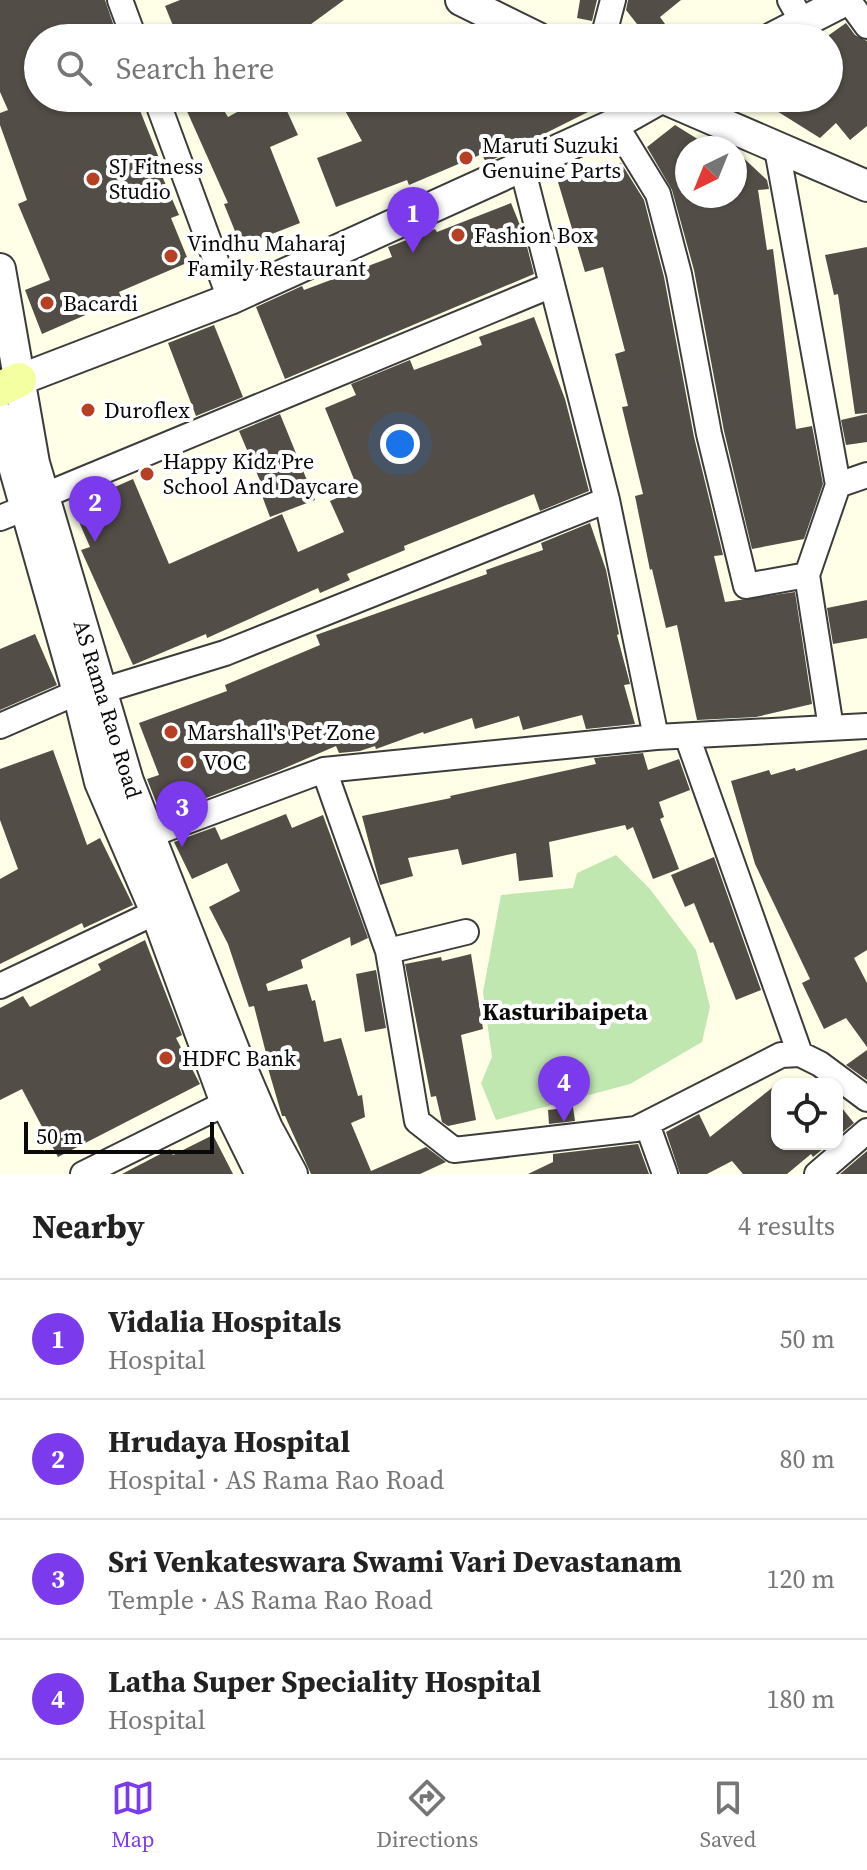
<!DOCTYPE html>
<html lang="en">
<head>
<meta charset="utf-8">
<style>
	body { margin:0; font-family:"Source Serif 4",serif; background:#f2f2f2; color:#222 }
	.controls { position:absolute; right:24px; bottom:24px; display:grid; overflow:hidden; border-radius:16px; box-shadow:0 2px 6px #0004 }
	.controls button { width:72px; height:72px; display:grid; place-items:center; padding:0; border:0; border-bottom:2px solid #e0e0e0; background:#fff; color:#222; font:40px sans-serif }
	.compass { position:absolute; left:675px; top:136px; width:72px; height:72px; border-radius:50%; background:#fff; box-shadow:0 2px 6px #0004; rotate:223deg }
	.scale { position:absolute; left:24px; bottom:20px; width:190px; box-sizing:border-box; padding-left:8px; border:4px solid #090909; border-top:0; font-size:22px; line-height:28px; white-space:nowrap; color:#090909; -webkit-text-stroke:6px #fff; paint-order:stroke }
	.you { position:absolute; left:400px; top:444px; width:28px; height:28px; margin:-20px; border:6px solid #fff; border-radius:50%; background:#1a73e8; box-shadow:0 0 0 12px #1a73e833 }
	.badge { display:grid; place-items:center; width:52px; height:52px; border-radius:50%; background:#7c3aed; color:#fff; font-size:26px; font-weight:700 }
	.pin { position:absolute; translate:-50% -66px; filter:drop-shadow(0 2px 4px #0008) }
	.pin::after { content:''; position:absolute; top:42px; width:28px; height:24px; background:inherit; clip-path:polygon(0 0,100% 0,50% 100%) }
	.list { margin:0; padding:0; list-style:none }
	h2 { display:flex; justify-content:space-between; align-items:center; height:104px; margin:0; padding:0 32px; font-size:34px }
	h2 small { font-size:26px; font-weight:400; color:#767676 }
	.list li { display:grid; grid-template-columns:52px 1fr auto; gap:24px; align-items:center; box-sizing:border-box; height:120px; padding:0 32px; border-top:2px solid #e0e0e0 }
	.list b { display:block; font-size:30px; white-space:nowrap }
	.list p { margin:0; font-size:26px; white-space:nowrap; color:#767676 }
	.list em { font-size:26px; font-style:normal; color:#767676 }
	.icon { flex:none; width:44px; height:44px; fill:none; stroke:currentColor; stroke-width:2; stroke-linecap:round; stroke-linejoin:round }
	.map { position:relative; flex:none; width:867px; height:1174px; overflow:hidden }
	.search { position:absolute; background:#fff; box-shadow:0 2px 6px #0004; left:24px; right:24px; top:24px; height:88px; display:flex; align-items:center; gap:20px; box-sizing:border-box; padding:0 28px; border-radius:44px; color:#767676; font-size:30px }
	.sheet { height:584px; background:#fff }
	nav { display:flex; justify-content:space-around; align-items:center; box-sizing:border-box; height:112px; border-top:2px solid #e0e0e0; background:#fff; font-size:22px; color:#767676 }
	nav a { display:grid; justify-items:center; gap:4px }
	nav .on { color:#7c3aed }
	.map>svg:first-child { display:block }
	.green { fill:#c1e7b1 }
	.building { fill:#524d46 }
	.lines { fill:none; stroke-linecap:round; stroke-linejoin:round }
	.minor-casing { stroke:#3c3c3c; stroke-width:28 }
	.tertiary-casing { stroke:#3c3c3c; stroke-width:34 }
	.secondary-casing { stroke:#2b2b2b; stroke-width:38 }
	.minor { stroke:#fff; stroke-width:24 }
	.tertiary { stroke:#fff; stroke-width:30 }
	.secondary { stroke:#f3ffa1; stroke-width:34 }
	.poi-dot { fill:#b73f24; stroke:#fff; stroke-width:3 }
	.labels { text-anchor:middle; dominant-baseline:central; stroke-width:8; stroke-linejoin:round; paint-order:stroke }
	.poi-label { font-size:22px; fill:#090909; stroke:#fff; text-anchor:start }
	.street-label { font-size:22px; fill:#090909; stroke:#fff }
	.neighbourhood-label { font-size:24px; font-weight:bold; fill:#090909; stroke:#fff }
</style>
</head>
<body>
<div class="map">
<svg width="867" height="1174" viewBox="0 0 867 1174">
	<rect width="100%" height="100%" fill="#feffe6"/>
	<!-- green -->
	<path class="green" d="M616 855 650 889 696 950 710 1007 702 1042 630 1084 496 1120 481 1083 492 1057 483 992 501 895 573 888 577 873Z"/>
	<!-- building -->
	<path class="building" d="M0 0H105L118 38H38V98H135L159 158 155 160 179 215 171 218 189 262 119 292 122 299 42 334 25 290 50 280 18 204 27 200 0 125V113L8 110 0 92Z
		M180 0H344L292 38H178L165 6Z
		M580 0H597L592 21 577 18Z
		M628 0H681L660 17 665 24 648 38 626 10Z
		M846 23 855 35 867 41V126L850 140 836 123 820 138 756 98H829V35Z
		M211 98H216L228 117 263 98H281L298 135 270 147 300 223 241 246 224 204 228 203 186 109Z
		M338 98H616L486 163 482 154 409 185 407 180 336 207 317 158 362 141Z
		M675 125 712 148H687V196H735V150L767 180 769 189 758 190 767 250 773 249 796 429 812 426 823 484 804 539 752 549 724 431 694 270 672 190 647 147Z
		M621 163 644 200 664 277 694 437 723 555 714 556 725 602 795 592 812 704 756 717 697 720 677 625 666 628 652 569 650 570 635 496 643 494 622 407 628 406 615 354 625 351 603 267 585 272 558 182Z
		M511 203 524 235 534 274 285 379 256 307 302 286 304 290 392 257 388 247 391 246 435 229 437 232Z
		M867 247V413L855 414 838 294 834 295 825 255Z
		M534 317 565 399 589 491 540 511 534 494 404 546 405 550 347 574 350 580 320 593 318 588 207 638 206 634 133 665 81 550 90 547 72 506 133 479 169 564 282 514 298 552 344 532 330 501 358 489 325 408 356 395 351 384 410 360 414 370 482 345 479 337Z
		M214 325 243 397 196 416 168 343Z
		M280 414 315 500 270 517 258 485 261 483 239 431Z
		M867 414V442L846 445 841 420Z
		M590 523 606 570 619 634 617 635 630 684 624 685 635 724 586 729 582 715 523 730 519 716 475 729 472 718 424 734 423 732 376 749 375 746 360 751 339 753 336 746 278 771 161 815 147 779 159 775 139 723 227 691 225 685 320 645 316 635 487 574 486 570 543 550 541 543Z
		M867 600V638L833 644 827 608Z
		M35 634 57 685 0 710V649Z
		M867 749V950L854 958 867 983V1047L846 1018 824 1029 802 983 810 979 755 864 731 781 769 770 771 775 795 768 796 771Z
		M53 750 87 845 100 838 133 905 84 928 82 923 0 964V879L18 869 0 820V769Z
		M643 753 648 770 679 759 690 790 659 802 664 817 660 819 679 869 653 879 633 827 627 830 625 825 549 842 553 877 519 881 516 853 462 865 458 849 408 858 413 876 380 885 362 816 451 798 450 796 596 764 594 758Z
		M286 814 292 828 323 815 368 938 351 946 350 937 301 960 303 968 266 984 268 991 307 984 312 1001 315 1000 324 1042 341 1038 358 1096 362 1095 365 1117 351 1123 371 1171 426 1147 446 1162 420 1174H311L285 1116H282L265 1058 267 1057 254 1006 249 1007 228 944 209 907 240 891 227 863 192 879 174 842 215 827 221 840Z
		M714 857 761 990 736 1000 713 942 710 943 694 903 685 907 671 875Z
		M145 940 182 1035 176 1038 200 1084 58 1157 22 1089 0 1100V1008L23 996 30 1007 101 970 98 964Z
		M471 954 483 1029 461 1035 476 1120 448 1126 442 1122 436 1096 431 1097 405 964 441 957 442 961Z
		M376 970 386 1028 365 1032 356 974Z
		M867 1050V1080L846 1065Z
		M777 1084V1144H829L813 1157 811 1154 787 1174H743L732 1161 707 1174H680L666 1132 699 1114 710 1137Z
		M837 1102 854 1123 837 1137Z
		M573 1107 575 1121 549 1124 548 1110Z
		M213 1135 233 1174H122L170 1149 173 1155Z
		M638 1144 649 1174H528L553 1162V1154Z
		M867 1151V1174H840Z"/>
	<g class="lines">
		<!-- minor casing -->
		<g class="minor-casing">
			<path id="minor" d="M120 0 134 38
				M790 0 802 21
				M848 0 867 26
				M603 38 613 0
				M156 98 230 299
				M615 124 658 194 679 274 709 434 746 586 807 575 838 485 867 475
				M777 149 838 485
				M43 496 552 285
				M607 500 656 737
				M0 518 25 508
				M807 575 831 728
				M101 691 225 653 607 500 522 167
				M0 726 78 692
				M687 736 800 1054
				M324 770 656 737 867 726
				M150 835 324 770 388 951 417 1121 454 1150 636 1129 781 1055 800 1054 820 1064 867 1099
				M388 951 466 932
				M0 986 156 912
				M647 1124 665 1174
				M83 1174 226 1103
				M817 1174 867 1131"/>
		</g>
		<!-- tertiary casing -->
		<g class="tertiary-casing">
			<path id="tertiary" d="M461 0 538 38
				M772 38 846 0
				M663 98 867 186
				M0 269 34 463 128 781 235 1053 267 1128 292 1174
				M19 380 230 299 615 124 661 98
				M0 417 78 692 100 782 156 912 226 1103 261 1174"/>
		</g>
		<!-- secondary casing -->
		<g class="secondary-casing">
			<path id="secondary" d="M0 389 19 380"/>
		</g>
		<!-- minor -->
		<use href="#minor" class="minor"/>
		<!-- tertiary -->
		<use href="#tertiary" class="tertiary"/>
		<!-- secondary -->
		<use href="#secondary" class="secondary"/>
	</g>
	<!-- markers -->
	<g class="poi-dot">
		<circle cx="466" cy="158" r="8"/>
		<circle cx="93" cy="179" r="8"/>
		<circle cx="458" cy="235" r="8"/>
		<circle cx="171" cy="256" r="8"/>
		<circle cx="47" cy="303" r="8"/>
		<circle cx="88" cy="410" r="8"/>
		<circle cx="147" cy="474" r="8"/>
		<circle cx="171" cy="732" r="8"/>
		<circle cx="187" cy="762" r="8"/>
		<circle cx="166" cy="1058" r="8"/>
	</g>
	<g class="labels">
		<!-- poi labels -->
		<g class="poi-label">
			<text x="482" y="145">Maruti Suzuki<tspan x="482" dy="25">Genuine Parts</tspan></text>
			<text x="109" y="166">SJ Fitness<tspan x="109" dy="25">Studio</tspan></text>
			<text x="474" y="235">Fashion Box</text>
			<text x="187" y="243">Vindhu Maharaj<tspan x="187" dy="25">Family Restaurant</tspan></text>
			<text x="63" y="303">Bacardi</text>
			<text x="104" y="410">Duroflex</text>
			<text x="163" y="461">Happy Kidz Pre<tspan x="163" dy="25">School And Daycare</tspan></text>
			<text x="187" y="732">Marshall's Pet Zone</text>
			<text x="203" y="762">VOC</text>
			<text x="182" y="1058">HDFC Bank</text>
		</g>
		<!-- street labels -->
		<g class="street-label">
			<text transform="translate(108 709) rotate(73)">AS Rama Rao Road</text>
		</g>
		<!-- neighbourhood labels -->
		<g class="neighbourhood-label">
			<text x="565" y="1011">Kasturibaipeta</text>
		</g>
	</g>
</svg>
<div class="controls">
<button><svg class="icon" aria-label="locate" viewBox="0 0 24 24"><circle cx="12" cy="12" r="6"/><path d="M12 2v4M12 18v4M2 12h4M18 12h4"/></svg></button>
</div>
<svg class="compass" viewBox="-18 -18 36 36"><path d="M0-13l5 13h-10z" fill="#e53935"/><path d="M0 13l5-13h-10z" fill="#767676"/></svg>
<div class="scale">50 m</div>
<div class="you"></div>
<div class="pin badge" style="left:413px;top:253px">1</div>
<div class="pin badge" style="left:95px;top:542px">2</div>
<div class="pin badge" style="left:182px;top:847px">3</div>
<div class="pin badge" style="left:564px;top:1122px">4</div>
<div class="search"><svg class="icon" aria-label="search" viewBox="0 0 24 24"><circle cx="10" cy="10" r="6"/><path d="M15 15l6 6"/></svg>Search here</div>
</div>
<section class="sheet">
<h2>Nearby<small>4 results</small></h2>
<ul class="list">
<li><span class="badge">1</span><div><b>Vidalia Hospitals</b><p>Hospital</p></div><em>50 m</em></li>
<li><span class="badge">2</span><div><b>Hrudaya Hospital</b><p>Hospital · AS Rama Rao Road</p></div><em>80 m</em></li>
<li><span class="badge">3</span><div><b>Sri Venkateswara Swami Vari Devastanam</b><p>Temple · AS Rama Rao Road</p></div><em>120 m</em></li>
<li><span class="badge">4</span><div><b>Latha Super Speciality Hospital</b><p>Hospital</p></div><em>180 m</em></li>
</ul>
</section>
<nav>
<a class="on"><svg class="icon" aria-label="map" viewBox="0 0 24 24"><path d="M3 6l6-2 6 2 6-2v14l-6 2-6-2-6 2zM9 4v14M15 6v14"/></svg>Map</a>
<a><svg class="icon" aria-label="directions" viewBox="0 0 24 24"><path d="M12 3l9 9-9 9-9-9zM9 14v-3h6M13 9l2 2-2 2"/></svg>Directions</a>
<a><svg class="icon" aria-label="saved" viewBox="0 0 24 24"><path d="M7 4h10v16l-5-4-5 4z"/></svg>Saved</a>
</nav>
</body>
</html>
